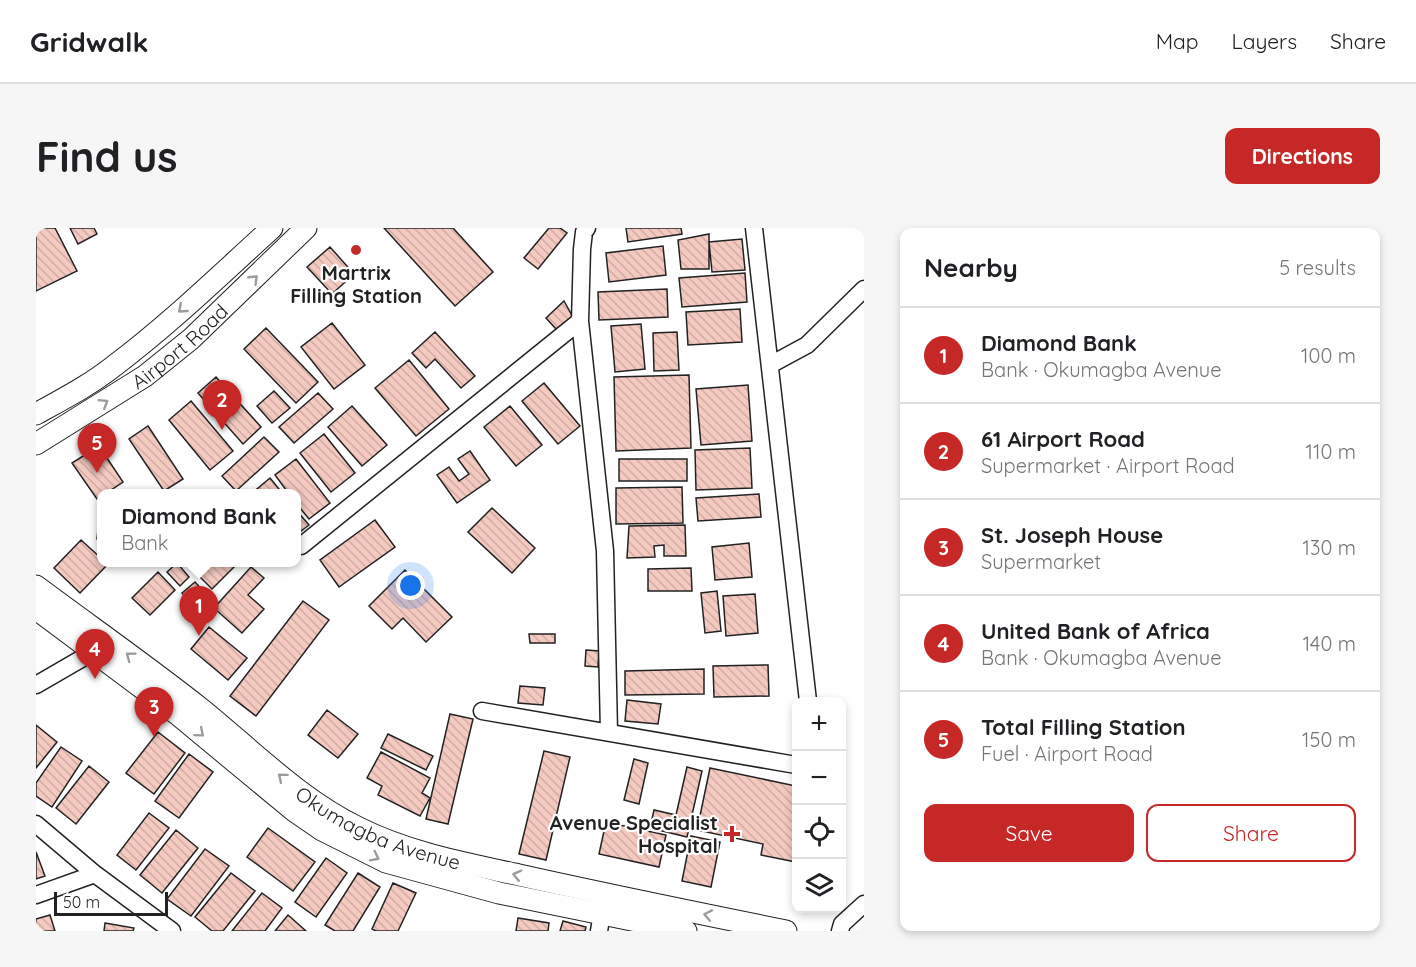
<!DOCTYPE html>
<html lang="en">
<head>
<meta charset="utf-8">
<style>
	body { margin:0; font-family:Quicksand,sans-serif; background:#f6f6f6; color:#202124 }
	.controls { position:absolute; right:18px; bottom:18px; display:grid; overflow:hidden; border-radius:12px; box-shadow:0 3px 9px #0003 }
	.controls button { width:54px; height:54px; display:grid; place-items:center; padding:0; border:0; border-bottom:2px solid #e0e0e0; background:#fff; color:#202124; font:30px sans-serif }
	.scale { position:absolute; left:18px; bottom:15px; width:114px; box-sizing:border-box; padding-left:6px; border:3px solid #222; border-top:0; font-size:16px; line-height:21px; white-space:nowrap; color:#222; -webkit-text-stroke:4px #fff; paint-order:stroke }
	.you { position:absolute; left:375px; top:358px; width:21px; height:21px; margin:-15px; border:4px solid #fff; border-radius:50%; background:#1a73e8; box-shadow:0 0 0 9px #1a73e833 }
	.badge { display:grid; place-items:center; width:39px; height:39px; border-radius:50%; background:#c62828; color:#fff; font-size:20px; font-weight:700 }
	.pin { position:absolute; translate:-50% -50px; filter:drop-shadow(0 2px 3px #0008) }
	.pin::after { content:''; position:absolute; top:32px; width:21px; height:18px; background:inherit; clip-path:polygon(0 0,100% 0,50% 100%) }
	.popup { position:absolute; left:61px; top:261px; width:204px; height:78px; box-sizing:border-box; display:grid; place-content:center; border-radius:12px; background:#fff; filter:drop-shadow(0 2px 4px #0005); font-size:20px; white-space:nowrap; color:#757577 }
	.popup b { font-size:22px; color:#202124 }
	.popup::after { content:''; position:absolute; left:50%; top:100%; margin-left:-12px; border:12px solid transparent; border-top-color:#fff }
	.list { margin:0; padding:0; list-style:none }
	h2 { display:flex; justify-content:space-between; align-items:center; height:78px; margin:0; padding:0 24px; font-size:26px }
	h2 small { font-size:20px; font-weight:400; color:#757577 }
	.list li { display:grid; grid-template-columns:39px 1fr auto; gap:18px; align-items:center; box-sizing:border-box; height:96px; padding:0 24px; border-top:2px solid #e0e0e0 }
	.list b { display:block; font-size:22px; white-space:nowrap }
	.list p { margin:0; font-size:20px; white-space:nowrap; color:#757577 }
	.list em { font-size:20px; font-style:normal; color:#757577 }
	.actions { display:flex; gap:12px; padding:18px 24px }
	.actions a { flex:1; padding:14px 0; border:2px solid #c62828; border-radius:12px; text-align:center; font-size:21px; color:#c62828 }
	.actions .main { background:#c62828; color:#fff }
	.icon { flex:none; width:33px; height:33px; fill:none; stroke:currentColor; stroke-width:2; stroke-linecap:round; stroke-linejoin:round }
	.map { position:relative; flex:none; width:828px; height:703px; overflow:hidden; border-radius:12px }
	header { display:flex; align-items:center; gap:36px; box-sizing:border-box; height:84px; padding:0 30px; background:#fff; border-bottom:2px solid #e0e0e0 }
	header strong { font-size:28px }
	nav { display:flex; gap:33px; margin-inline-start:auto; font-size:21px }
	.intro { display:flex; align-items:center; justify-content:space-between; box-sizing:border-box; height:144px; padding:0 36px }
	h1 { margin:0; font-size:42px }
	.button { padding:15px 27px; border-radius:12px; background:#c62828; color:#fff; font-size:21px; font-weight:700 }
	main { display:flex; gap:36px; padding:0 36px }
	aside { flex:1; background:#fff; border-radius:12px; box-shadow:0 3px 9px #0003 }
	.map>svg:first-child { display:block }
	.building { fill:url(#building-back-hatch); stroke:#222; stroke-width:1.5 }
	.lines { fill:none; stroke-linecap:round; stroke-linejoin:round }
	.minor-casing { stroke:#222; stroke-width:19 }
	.major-casing { stroke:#222; stroke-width:23 }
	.minor { stroke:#fff; stroke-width:16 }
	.major { stroke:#fff; stroke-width:21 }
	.oneway { stroke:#9c9c9c }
	.poi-dot { fill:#c62828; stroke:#fff; stroke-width:2 }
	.labels { text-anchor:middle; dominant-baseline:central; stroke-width:4.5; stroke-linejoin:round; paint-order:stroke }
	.poi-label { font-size:20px; font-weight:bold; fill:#222; stroke:#fff }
	.street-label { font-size:20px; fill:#222; stroke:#fff }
</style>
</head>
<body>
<header>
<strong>Gridwalk</strong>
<nav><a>Map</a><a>Layers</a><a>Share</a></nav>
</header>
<div class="intro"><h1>Find us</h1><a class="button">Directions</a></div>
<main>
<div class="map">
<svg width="828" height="703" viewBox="0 0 828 703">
	<defs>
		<pattern id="building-back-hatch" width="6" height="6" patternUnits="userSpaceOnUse" patternTransform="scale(1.5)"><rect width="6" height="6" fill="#f3c9c0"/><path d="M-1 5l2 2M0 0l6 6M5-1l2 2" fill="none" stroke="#d0aca5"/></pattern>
	</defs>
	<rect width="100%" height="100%" fill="#fff"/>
	<!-- building -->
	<path class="building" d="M0 0H19L41 43 0 63Z
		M34 0H58L61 6 42 16Z
		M348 0H417L457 44 419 78Z
		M513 0H524L531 5 502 41 488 30Z
		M590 0H645L646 6 592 14Z
		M673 6V41H645L642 12Z
		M706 11 709 42 676 44 673 14Z
		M627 18 630 47 573 54 570 25Z
		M294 19 318 46 296 66 271 39Z
		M709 45 711 74 646 79 643 50Z
		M631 61 632 89 563 92 562 64Z
		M528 73 538 91 520 101 510 90Z
		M704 81 706 114 652 117 650 84Z
		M296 95 329 137 298 161 265 119Z
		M605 96 609 141 579 144 575 98Z
		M230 100 282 154 260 175 208 121Z
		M399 104 439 148 425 160 399 131 390 140 376 125Z
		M641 104 643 142 618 143 617 105Z
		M373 132 413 181 380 208 339 160Z
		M653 147 655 220 580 223 578 149Z
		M180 149 225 199 207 216 162 165Z
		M508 155 544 198 522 216 486 173Z
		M712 157 716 213 665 217 660 161Z
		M238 163 254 180 236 195 221 178Z
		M282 165 297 181 258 215 243 199Z
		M155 173 197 223 174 242 133 192Z
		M316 178 351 217 326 238 292 199Z
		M474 178 506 217 480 238 448 199Z
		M112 198 147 251 128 263 93 211Z
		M288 206 319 245 295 264 264 225Z
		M228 209 243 224 200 263 186 248Z
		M63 218 87 254 69 266H66V268L61 271 36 235Z
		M714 220 716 260 660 262 659 222Z
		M434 223 454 252 421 275 401 247 413 239 423 253 433 246 422 231Z
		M260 231 294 275 273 291 260 275V266H253L239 247Z
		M583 231H651V253H583Z
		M234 250 247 266H215Z
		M646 259 647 295 580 296V260Z
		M723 266 725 289 662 293 660 270Z
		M456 280 499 320 476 345 432 304Z
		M64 282 66 283V312L61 311Z
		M260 282 273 297 260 307Z
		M339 292 359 319 303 359 284 332Z
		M649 297 650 328H628V317L618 318 619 329 591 330 593 298Z
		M45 312 66 331V334L72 336 44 365 18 340Z
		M713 315 716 349 679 352 676 319Z
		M154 334H197L200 337 176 361 152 337Z
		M141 335 153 349 144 358 131 344Z
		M215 339 228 350 212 367 228 381 206 405 178 380Z
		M655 340 656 363H612V341Z
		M369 342 416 389 390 414 367 390 356 401 333 378Z
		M122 344 139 362 114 387 96 370Z
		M159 354 171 367 158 379 146 365Z
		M681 363 685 403 669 405 665 365Z
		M719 366 722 405 690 408 687 368Z
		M267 373 293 392 220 488 194 468Z
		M173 399 211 430 192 452 155 421Z
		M493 406H519V415H494Z
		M550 422 563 423 562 439 549 438Z
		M732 437 733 468 678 469 677 438Z
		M668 441V466L589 467V443Z
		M484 458 509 460 507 477 482 475Z
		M591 472 625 476 622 496 589 493Z
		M291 482 322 506 302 530 272 507Z
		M414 486 437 491 412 596 390 591Z
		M0 497 21 514 0 540Z
		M122 504 149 525 118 566 90 545Z
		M352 506 397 528 390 542 345 520Z
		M25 519 46 533 16 579 0 568V555Z
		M508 523 534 529 510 632 483 626Z
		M345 524 394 550 386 565 394 570 384 588 342 567 346 558 331 550Z
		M153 526 177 544 143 590 119 573Z
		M598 531 612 535 603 576 588 572Z
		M53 538 73 554 40 596 20 580Z
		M651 539 666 543 651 609 614 600 618 582 640 587Z
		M674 540 760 558V634L725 627 727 616 661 602Z
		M113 585 133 600 100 642 81 627Z
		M570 594 630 607 623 639 563 626Z
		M232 600 279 634 257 663 211 629Z
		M140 602 162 620 126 665 104 647Z
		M655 608 684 614 675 659 646 653Z
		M169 621 193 638 155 688 131 671Z
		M0 624 9 648 0 651Z
		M290 630 311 645 280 689 259 674Z
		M195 645 219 663 187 703H176L159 689Z
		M322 645 344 659 317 703H299L289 697Z
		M357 655 380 665 362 703H340L336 701Z
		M226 665 246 680 229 703H196Z
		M14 687 19 703H0V691Z
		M252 687 270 703H239Z
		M482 690 513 695 512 703H480Z
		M527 693 550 699 549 703H524Z
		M69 695 98 700 97 703H68Z"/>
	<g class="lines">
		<!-- minor casing -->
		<g class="minor-casing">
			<path id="minor" d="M551 0 548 4 546 21 544 93 569 323 573 504
				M718 0 772 473
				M734 137 771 117 828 61
				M265 318 544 93
				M0 457 57 424
				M446 483 760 537
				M0 596 59 646 136 703
				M0 667 59 646
				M563 703 566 685
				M804 703 806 696 828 676"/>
		</g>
		<!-- major casing -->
		<g class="major-casing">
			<g id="major">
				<path d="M0 186C27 171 54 157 78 138 134 96 184 47 236 0"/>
				<path id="s1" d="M0 216 109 148 155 111 270 0"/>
				<path id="s2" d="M0 358C55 399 111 438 164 480 215 521 263 571 323 600 373 625 429 635 483 647 572 667 661 685 750 703"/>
				<path d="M0 381 141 486 257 582 286 602 350 634 463 665 650 703"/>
			</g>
		</g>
		<!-- minor -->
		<use href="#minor" class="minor"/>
		<!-- major -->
		<use href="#major" class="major"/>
	</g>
	<!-- one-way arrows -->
	<defs><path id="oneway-chevron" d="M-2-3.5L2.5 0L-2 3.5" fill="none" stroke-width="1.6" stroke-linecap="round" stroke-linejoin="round" transform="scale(1.5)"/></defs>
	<g class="oneway">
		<use href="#oneway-chevron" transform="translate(218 51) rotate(-44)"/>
		<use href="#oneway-chevron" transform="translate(146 81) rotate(139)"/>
		<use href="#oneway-chevron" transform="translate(68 175) rotate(-32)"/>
		<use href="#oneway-chevron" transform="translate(94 428) rotate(-143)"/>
		<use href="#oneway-chevron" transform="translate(164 505) rotate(40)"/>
		<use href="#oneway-chevron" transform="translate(246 549) rotate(-140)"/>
		<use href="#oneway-chevron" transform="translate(339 629) rotate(27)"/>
		<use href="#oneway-chevron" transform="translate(481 647) rotate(-167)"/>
		<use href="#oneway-chevron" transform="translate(672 687) rotate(-169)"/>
	</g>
	<!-- markers -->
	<g class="poi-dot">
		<circle cx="320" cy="22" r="6"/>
		<path d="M693 597h6v6h6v6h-6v6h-6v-6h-6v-6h6z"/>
	</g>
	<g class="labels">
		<!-- poi labels -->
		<g class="poi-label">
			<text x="320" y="44">Martrix<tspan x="320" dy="23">Filling Station</tspan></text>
			<text x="682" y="594" text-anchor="end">Avenue Specialist<tspan x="682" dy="23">Hospital</tspan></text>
		</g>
		<!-- street labels -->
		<g class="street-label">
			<text stroke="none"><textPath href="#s1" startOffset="174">Airport Road</textPath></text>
			<text stroke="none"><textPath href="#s2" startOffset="422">Okumagba Avenue</textPath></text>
		</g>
	</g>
</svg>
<div class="controls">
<button>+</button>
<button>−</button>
<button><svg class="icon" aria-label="locate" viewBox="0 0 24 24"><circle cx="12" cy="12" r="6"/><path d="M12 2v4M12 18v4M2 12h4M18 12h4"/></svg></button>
<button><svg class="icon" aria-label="layers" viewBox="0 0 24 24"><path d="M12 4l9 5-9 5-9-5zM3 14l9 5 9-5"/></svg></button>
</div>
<div class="scale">50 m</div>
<div class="you"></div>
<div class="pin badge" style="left:163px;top:408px">1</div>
<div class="popup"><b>Diamond Bank</b>Bank</div>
<div class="pin badge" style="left:186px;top:202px">2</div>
<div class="pin badge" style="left:118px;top:509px">3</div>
<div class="pin badge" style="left:59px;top:451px">4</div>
<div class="pin badge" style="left:61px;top:245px">5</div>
</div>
<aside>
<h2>Nearby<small>5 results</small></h2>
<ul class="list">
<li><span class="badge">1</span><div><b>Diamond Bank</b><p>Bank · Okumagba Avenue</p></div><em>100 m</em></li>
<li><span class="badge">2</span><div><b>61 Airport Road</b><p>Supermarket · Airport Road</p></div><em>110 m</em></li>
<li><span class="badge">3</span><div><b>St. Joseph House</b><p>Supermarket</p></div><em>130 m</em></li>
<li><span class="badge">4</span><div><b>United Bank of Africa</b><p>Bank · Okumagba Avenue</p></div><em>140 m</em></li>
<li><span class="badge">5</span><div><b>Total Filling Station</b><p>Fuel · Airport Road</p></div><em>150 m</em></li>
</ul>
<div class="actions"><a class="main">Save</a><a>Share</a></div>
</aside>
</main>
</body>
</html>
